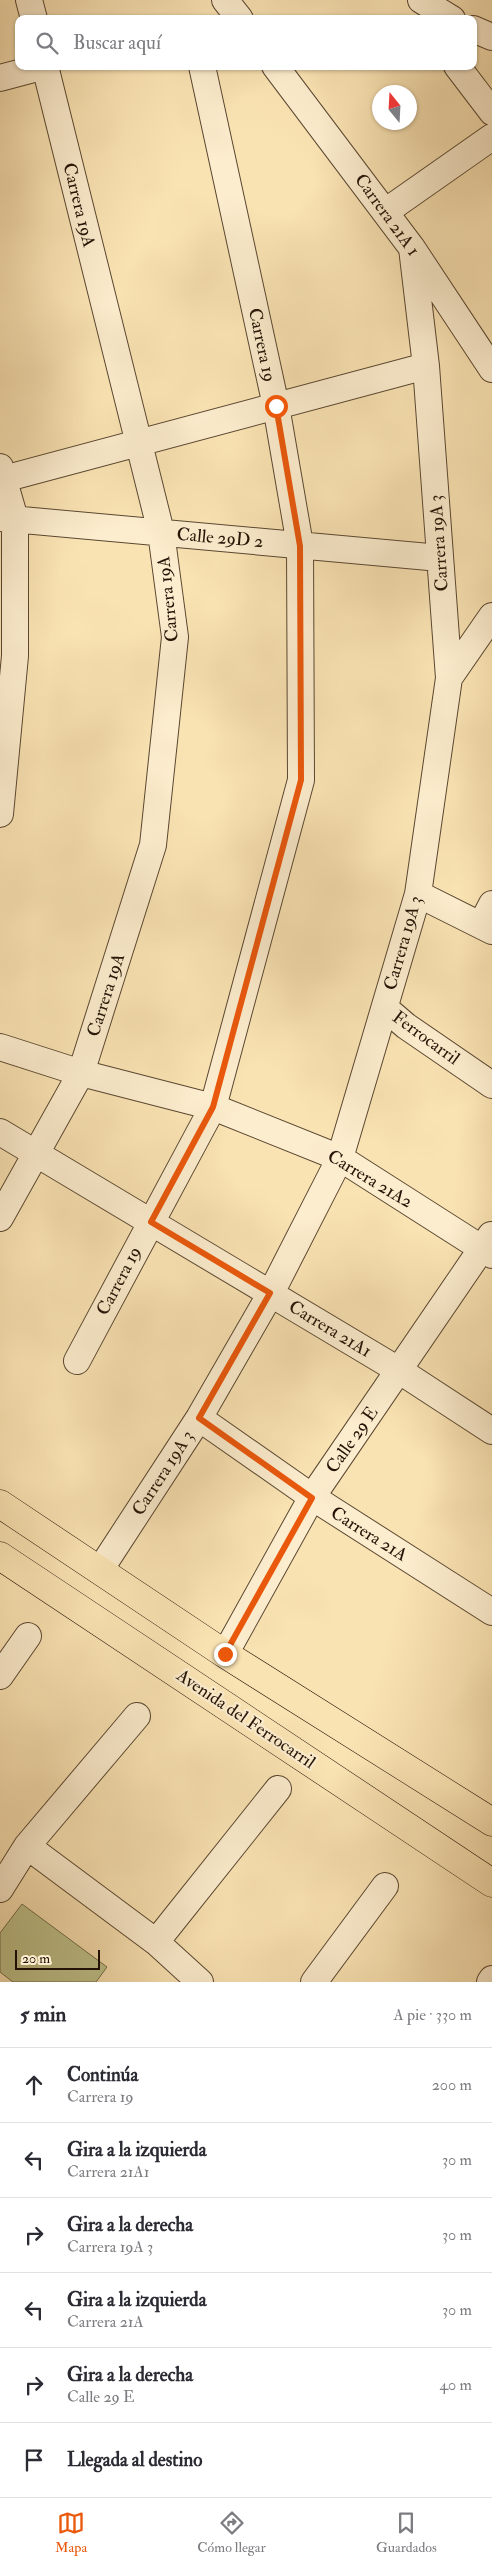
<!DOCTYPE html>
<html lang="es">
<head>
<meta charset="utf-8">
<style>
	body { margin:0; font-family:"IM FELL Double Pica",serif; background:#f2f2f3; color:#2b2b33 }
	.compass { position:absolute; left:372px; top:85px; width:45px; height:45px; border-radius:50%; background:#fff; box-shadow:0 1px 4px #0004; rotate:342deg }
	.scale { position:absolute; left:15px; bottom:12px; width:85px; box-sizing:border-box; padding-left:5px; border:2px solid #241306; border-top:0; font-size:14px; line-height:18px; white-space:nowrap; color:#241306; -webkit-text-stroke:4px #fcedce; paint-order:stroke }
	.stop { position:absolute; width:15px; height:15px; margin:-11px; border:4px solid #ea580c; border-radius:50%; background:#fff }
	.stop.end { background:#ea580c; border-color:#fff; box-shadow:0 1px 5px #0008 }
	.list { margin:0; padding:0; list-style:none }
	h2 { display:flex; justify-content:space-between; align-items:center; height:65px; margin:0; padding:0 20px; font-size:21px }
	h2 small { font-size:16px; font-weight:400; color:#7c7c81 }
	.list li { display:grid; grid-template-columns:32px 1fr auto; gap:15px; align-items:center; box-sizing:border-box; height:75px; padding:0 20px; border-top:1px solid #e1e1e2 }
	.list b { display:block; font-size:19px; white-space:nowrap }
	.list p { margin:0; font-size:16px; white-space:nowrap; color:#7c7c81 }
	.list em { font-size:16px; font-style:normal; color:#7c7c81 }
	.icon { flex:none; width:28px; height:28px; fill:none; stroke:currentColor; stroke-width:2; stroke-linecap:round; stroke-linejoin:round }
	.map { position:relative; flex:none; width:492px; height:1982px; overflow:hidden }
	.search { position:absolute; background:#fff; box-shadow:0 1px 4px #0004; left:15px; right:15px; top:15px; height:55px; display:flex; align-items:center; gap:12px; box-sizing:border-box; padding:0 18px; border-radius:10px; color:#7c7c81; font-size:19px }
	.sheet { height:515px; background:#fff }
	nav { display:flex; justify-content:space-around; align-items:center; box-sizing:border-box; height:70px; border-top:1px solid #e1e1e2; background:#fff; font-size:14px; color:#7c7c81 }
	nav a { display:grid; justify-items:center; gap:2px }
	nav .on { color:#ea580c }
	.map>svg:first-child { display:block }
	.green { fill:#bfc38c; stroke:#726b49 }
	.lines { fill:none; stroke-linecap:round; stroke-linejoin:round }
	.street-casing { stroke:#5a4731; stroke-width:28 }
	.primary-casing { stroke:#241306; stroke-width:29 }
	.street { stroke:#fcedce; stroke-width:26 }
	.primary { stroke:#fae3b3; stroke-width:28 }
	.route { stroke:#ea580c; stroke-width:6 }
	.labels { text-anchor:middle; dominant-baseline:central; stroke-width:4.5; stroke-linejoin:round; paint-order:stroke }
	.street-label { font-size:18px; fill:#241306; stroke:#fcedce }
</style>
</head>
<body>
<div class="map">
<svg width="492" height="1982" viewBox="0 0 492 1982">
	<rect width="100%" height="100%" fill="#fae3b3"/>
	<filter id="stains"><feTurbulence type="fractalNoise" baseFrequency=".004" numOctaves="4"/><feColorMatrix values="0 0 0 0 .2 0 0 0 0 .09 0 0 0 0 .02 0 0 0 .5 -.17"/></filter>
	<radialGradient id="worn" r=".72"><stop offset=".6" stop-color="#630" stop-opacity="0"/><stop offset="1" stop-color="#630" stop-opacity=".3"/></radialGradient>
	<!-- green -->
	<path class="green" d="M22 1904 107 1967 96 1982H13L0 1972V1933Z"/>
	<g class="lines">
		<!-- street casing -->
		<g class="street-casing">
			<path id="street" d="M29 0 34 19
				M225 0 240 19
				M421 0 452 19
				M473 29 492 37
				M275 66 412 248 492 369
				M457 66 492 112
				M0 78 45 66
				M385 212 492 137
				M0 467 15 519V656L0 814
				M0 480 426 366
				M0 518 440 558
				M449 678 492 616
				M418 894 492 931
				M481 925 492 904
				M385 1008 406 1026 492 1085
				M0 1047 81 1073 213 1107 340 1158 492 1255
				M0 1132 400 1371 492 1431
				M0 1218 81 1073 153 845 175 637 161 532 45 66
				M77 1361 213 1107 301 780 300 545 276 406 202 66
				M199 1418 312 1497 492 1612
				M100 1570 199 1418 271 1293 340 1158 418 894 449 678 426 366 412 248
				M225 1654 312 1497 491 1235
				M0 1676 28 1636
				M27 1846 156 1942 200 1982
				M0 1889 27 1846 137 1716
				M156 1942 278 1789
				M314 1982 385 1886
				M490 1982 492 1979"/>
		</g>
		<!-- primary casing -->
		<g class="primary-casing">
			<path id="primary" d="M0 1504 225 1654 492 1822
				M0 1556 492 1883"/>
		</g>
		<!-- street -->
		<use href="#street" class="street"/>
		<!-- primary -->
		<use href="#primary" class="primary"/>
	</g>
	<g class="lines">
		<!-- route -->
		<path class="route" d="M225 1654 312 1498 199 1418 270 1293 151 1222 213 1107 301 780 300 546 276 406"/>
	</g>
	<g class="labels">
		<!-- street labels -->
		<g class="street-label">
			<text transform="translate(79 205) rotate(76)">Carrera 19A</text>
			<text transform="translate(387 215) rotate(54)">Carrera 21A 1</text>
			<text transform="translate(262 345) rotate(78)">Carrera 19</text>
			<text transform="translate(220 538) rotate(5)">Calle 29D 2</text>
			<text transform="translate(439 543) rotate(-94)">Carrera 19A 3</text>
			<text transform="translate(168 599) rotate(-96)">Carrera 19A</text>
			<text transform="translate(403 943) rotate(-74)">Carrera 19A 3</text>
			<text transform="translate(106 995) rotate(-72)">Carrera 19A</text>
			<text transform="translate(426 1038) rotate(36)">Ferrocarril</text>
			<text transform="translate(370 1179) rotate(31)">Carrera 21A2</text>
			<text transform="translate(119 1281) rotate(-62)">Carrera 19</text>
			<text transform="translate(330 1329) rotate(31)">Carrera 21A1</text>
			<text transform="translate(352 1440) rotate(-55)">Calle 29 E</text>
			<text transform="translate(163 1473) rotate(-57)">Carrera 19A 3</text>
			<text transform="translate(369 1534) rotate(32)">Carrera 21A</text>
			<text transform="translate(246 1719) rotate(34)">Avenida del Ferrocarril</text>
		</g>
	</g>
	<rect width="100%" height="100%" filter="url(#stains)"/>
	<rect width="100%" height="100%" fill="url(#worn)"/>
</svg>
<svg class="compass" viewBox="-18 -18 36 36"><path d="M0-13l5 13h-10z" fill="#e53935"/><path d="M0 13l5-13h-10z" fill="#7c7c81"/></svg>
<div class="scale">20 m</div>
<div class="stop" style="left:276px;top:406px"></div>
<div class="stop end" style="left:225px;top:1654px"></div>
<div class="search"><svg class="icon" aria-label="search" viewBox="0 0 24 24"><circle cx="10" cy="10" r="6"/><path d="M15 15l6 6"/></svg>Buscar aquí</div>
</div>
<section class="sheet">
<h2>5 min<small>A pie · 330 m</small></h2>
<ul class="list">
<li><svg class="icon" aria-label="ahead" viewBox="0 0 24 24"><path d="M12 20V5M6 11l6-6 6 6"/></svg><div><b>Continúa</b><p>Carrera 19</p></div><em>200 m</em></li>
<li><svg class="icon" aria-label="left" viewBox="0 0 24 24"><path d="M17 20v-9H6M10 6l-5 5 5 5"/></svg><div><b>Gira a la izquierda</b><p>Carrera 21A1</p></div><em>30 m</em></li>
<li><svg class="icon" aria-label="right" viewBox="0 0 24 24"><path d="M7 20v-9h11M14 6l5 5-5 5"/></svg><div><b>Gira a la derecha</b><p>Carrera 19A 3</p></div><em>30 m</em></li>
<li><svg class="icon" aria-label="left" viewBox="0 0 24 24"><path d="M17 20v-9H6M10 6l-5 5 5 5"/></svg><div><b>Gira a la izquierda</b><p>Carrera 21A</p></div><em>30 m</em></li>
<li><svg class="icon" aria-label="right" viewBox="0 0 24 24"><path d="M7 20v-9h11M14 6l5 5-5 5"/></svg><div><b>Gira a la derecha</b><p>Calle 29 E</p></div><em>40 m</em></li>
<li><svg class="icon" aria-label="arrive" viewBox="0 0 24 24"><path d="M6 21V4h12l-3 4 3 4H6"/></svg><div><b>Llegada al destino</b></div></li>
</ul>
</section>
<nav>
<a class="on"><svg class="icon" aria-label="map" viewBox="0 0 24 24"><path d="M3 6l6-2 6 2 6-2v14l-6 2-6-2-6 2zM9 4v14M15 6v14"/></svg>Mapa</a>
<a><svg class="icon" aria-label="directions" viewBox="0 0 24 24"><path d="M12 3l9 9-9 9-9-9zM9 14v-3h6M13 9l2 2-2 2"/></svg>Cómo llegar</a>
<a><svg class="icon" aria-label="saved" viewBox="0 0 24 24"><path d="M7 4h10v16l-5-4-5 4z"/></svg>Guardados</a>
</nav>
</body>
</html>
